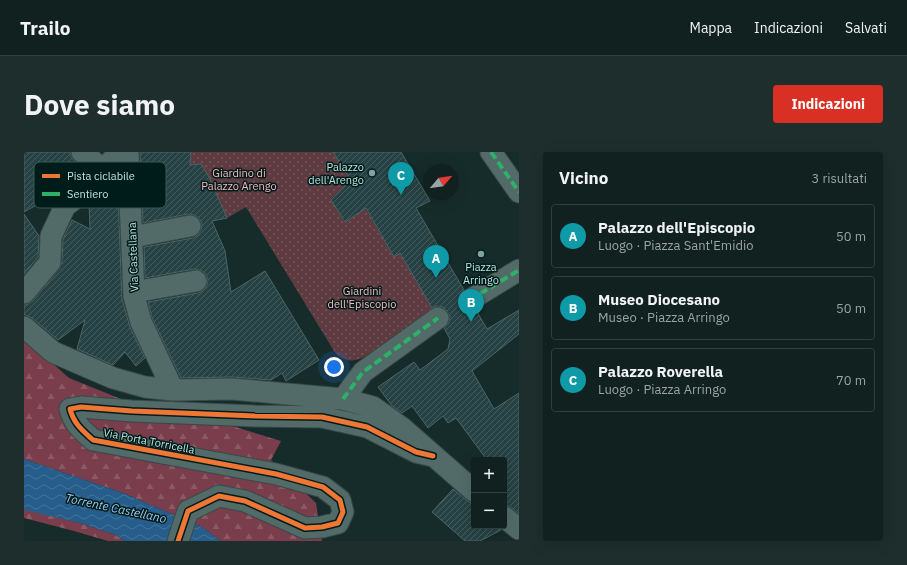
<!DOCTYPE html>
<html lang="it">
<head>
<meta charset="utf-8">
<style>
	body { margin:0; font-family:"IBM Plex Sans",sans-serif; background:#1e2e2d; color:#f1f3f6 }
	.controls { position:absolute; right:12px; bottom:12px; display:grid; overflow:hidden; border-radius:4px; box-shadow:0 4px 16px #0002 }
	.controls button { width:36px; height:36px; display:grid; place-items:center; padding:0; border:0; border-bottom:1px solid #303e3e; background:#102120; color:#f1f3f6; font:20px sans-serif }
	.compass { position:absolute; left:399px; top:12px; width:36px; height:36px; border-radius:50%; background:#102120; box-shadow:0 4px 16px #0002; rotate:61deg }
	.you { position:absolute; left:310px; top:215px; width:14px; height:14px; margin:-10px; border:3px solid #fff; border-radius:50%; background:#1a73e8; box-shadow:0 0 0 6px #1a73e833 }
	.badge { display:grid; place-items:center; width:26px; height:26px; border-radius:50%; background:#d93025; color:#fff; font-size:13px; font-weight:700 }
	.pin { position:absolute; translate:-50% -33px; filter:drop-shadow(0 1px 2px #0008) }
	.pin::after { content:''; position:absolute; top:21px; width:14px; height:12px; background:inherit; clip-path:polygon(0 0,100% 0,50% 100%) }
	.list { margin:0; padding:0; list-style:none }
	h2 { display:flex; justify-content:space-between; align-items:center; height:52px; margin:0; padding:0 16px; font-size:17px }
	h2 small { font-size:13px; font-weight:400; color:#9ca3a5 }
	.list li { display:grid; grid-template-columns:26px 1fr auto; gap:12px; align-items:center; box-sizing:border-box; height:64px; margin:0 8px 8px; padding:0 8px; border:1px solid #303e3e; border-radius:4px }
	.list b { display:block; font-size:15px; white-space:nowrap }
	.list p { margin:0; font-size:13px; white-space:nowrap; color:#9ca3a5 }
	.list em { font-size:13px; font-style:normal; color:#9ca3a5 }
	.map { position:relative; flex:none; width:495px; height:389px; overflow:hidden; border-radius:4px }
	header { display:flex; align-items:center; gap:24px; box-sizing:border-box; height:56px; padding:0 20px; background:#102120; border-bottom:1px solid #303e3e }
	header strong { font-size:19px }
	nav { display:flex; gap:22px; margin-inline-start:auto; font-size:14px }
	.intro { display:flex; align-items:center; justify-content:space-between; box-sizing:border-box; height:96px; padding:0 24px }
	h1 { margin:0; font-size:28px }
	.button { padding:10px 18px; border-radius:4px; background:#d93025; color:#fff; font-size:14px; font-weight:700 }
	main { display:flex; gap:24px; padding:0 24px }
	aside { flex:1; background:#102120; border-radius:4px; box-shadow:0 4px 16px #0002 }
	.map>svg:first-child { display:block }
	.forest { fill:url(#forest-firs) }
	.park { fill:url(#park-dots) }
	.water { fill:url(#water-waves) }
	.building { fill:url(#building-hatch); stroke:#4c6565 }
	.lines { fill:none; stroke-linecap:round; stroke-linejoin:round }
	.minor-casing { stroke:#364a47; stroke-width:23 }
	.minor { stroke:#526b69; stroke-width:21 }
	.quiet { stroke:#2db169; stroke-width:4; stroke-dasharray:8 4; stroke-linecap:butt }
	.cycleway-casing { stroke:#001c1a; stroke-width:8 }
	.cycleway { stroke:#f07635; stroke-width:5 }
	.poi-dot { fill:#83a29f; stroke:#001c1a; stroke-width:1.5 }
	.labels { text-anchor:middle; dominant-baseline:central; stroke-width:3; stroke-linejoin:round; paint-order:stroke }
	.poi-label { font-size:11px; fill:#bee2de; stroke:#001c1a; text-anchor:end }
	.park-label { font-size:11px; fill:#fab7c2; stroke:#001c1a }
	.street-label { font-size:11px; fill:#bee2de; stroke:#001c1a }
	.water-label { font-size:12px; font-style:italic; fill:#99c6f2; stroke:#001c1a }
	.key { fill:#001c1a; stroke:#395755; stroke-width:1 }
	.key-label { font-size:11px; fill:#bee2de }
</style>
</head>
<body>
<header>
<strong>Trailo</strong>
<nav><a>Mappa</a><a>Indicazioni</a><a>Salvati</a></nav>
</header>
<div class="intro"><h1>Dove siamo</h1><a class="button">Indicazioni</a></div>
<main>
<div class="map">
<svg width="495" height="389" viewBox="0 0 495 389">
	<defs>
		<pattern id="forest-firs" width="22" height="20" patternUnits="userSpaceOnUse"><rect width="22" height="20" fill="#793d4b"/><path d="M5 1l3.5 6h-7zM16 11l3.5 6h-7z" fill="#8a5964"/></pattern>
		<pattern id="park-dots" width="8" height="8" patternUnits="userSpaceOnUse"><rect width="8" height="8" fill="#5d3b41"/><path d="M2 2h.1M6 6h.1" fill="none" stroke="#72575c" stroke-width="1.8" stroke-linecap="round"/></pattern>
		<pattern id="water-waves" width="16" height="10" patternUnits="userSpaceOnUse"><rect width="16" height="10" fill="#265d8a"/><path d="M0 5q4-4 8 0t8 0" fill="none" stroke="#44749a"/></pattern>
		<pattern id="building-hatch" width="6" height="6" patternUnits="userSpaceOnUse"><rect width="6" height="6" fill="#274244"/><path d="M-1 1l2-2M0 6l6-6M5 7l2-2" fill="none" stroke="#455d5f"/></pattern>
	</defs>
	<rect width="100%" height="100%" fill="#162c2a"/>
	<!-- forest -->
	<path class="forest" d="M0 186 45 226 107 251 205 273 257 289 247 308 292 351 298 389H197L178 375 99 341 0 307Z
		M2 357 56 371 92 383 101 389H84L50 379 0 366V358Z"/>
	<!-- park -->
	<path class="park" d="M167 0H309L327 28 307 47 320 70 327 66 337 49 370 105 376 101 412 163 338 206C327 211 318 208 310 199L222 55 203 66 185 25 177 12 166 13Z"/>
	<!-- water -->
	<path class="water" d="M0 307 99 341 178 375 197 389H101L92 383 56 371 0 358Z"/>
	<!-- building -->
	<path class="building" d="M0 0H46L47 4 50 9 63 20 57 27 52 31 0 60Z
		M116 0H167L166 13 177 12 185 25 203 66 188 69 201 99 207 140 241 119 295 208 262 229 258 221 247 228 208 225 157 226 128 166 124 150 174 141 180 138 183 133 184 127 181 121 176 118 170 117 121 126 120 95 169 86 174 83 177 78 178 72 175 66 170 63 164 62 119 71Z
		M309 0H377L406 49 392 56 440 138 436 142 434 148 436 155 441 159 446 160 452 158 463 177 495 158V182L448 219 470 257 495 241V362L488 356 480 352V308H463L432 266 424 271 419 264 404 276 388 254 378 261 368 254 354 235 390 210 396 218 424 197 426 187 420 176 425 171 426 164 423 159 419 155 413 154 408 156 376 101 370 105 342 56 321 70 307 48 327 28Z
		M75 43H94L98 147 106 175 121 206 112 214 101 200 89 213 53 197 61 168 34 188 8 166 1 163 0 162V153L4 152 9 149 35 117 38 110 39 87 48 68 66 77 65 51Z
		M0 62 15 84 14 105 0 122Z
		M429 337 442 348 447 351H450V374H472L477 378 456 389H441L408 360Z"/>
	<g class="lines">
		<!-- minor casing -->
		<g class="minor-casing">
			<path id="minor" d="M58 0 79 18
				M104 0 110 144 117 170 149 238
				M467 0 495 40
				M108 85 166 74
				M110 140 172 129
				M0 141 26 110 27 84 41 54 65 36 95 0
				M446 148 495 118
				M0 175 29 200 89 226 121 235 149 238 208 237 319 247 349 255 377 275 450 339
				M319 247 339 220 414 166
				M480 365 495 377
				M154 389 164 359 195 344 221 349 281 376 298 375 314 371 319 360 316 348 299 335 252 322 69 288C58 278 50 272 46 257L57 255 108 259 231 264 298 265 343 275 392 300 409 304"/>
		</g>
		<!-- minor -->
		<use href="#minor" class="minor"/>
		<!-- quiet -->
		<path class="quiet" d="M467 0 495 40
			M446 148 495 118
			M319 247 339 220 414 166"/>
		<!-- cycleway casing -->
		<g class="cycleway-casing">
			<path id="cycleway" d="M154 389 164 359 195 344 221 349 281 376 298 375 314 371 319 360 316 348 299 335 252 322 69 288C58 278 50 272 46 257L57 255 108 259 231 264 298 265 343 275 392 300 409 304"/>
		</g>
		<!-- cycleway -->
		<use href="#cycleway" class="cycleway"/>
	</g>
	<!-- markers -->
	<g class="poi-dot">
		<circle cx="348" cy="21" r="4"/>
		<circle cx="457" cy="102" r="4"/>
	</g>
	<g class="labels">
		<!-- poi labels -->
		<g class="poi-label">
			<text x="340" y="15">Palazzo<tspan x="340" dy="13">dell'Arengo</tspan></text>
			<text x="457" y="115" text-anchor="middle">Piazza<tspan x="457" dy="13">Arringo</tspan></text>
		</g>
		<!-- park labels -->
		<g class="park-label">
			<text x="215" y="21">Giardino di<tspan x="215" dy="13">Palazzo Arengo</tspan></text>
			<text x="338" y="139">Giardini<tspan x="338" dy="13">dell'Episcopio</tspan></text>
		</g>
		<!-- street labels -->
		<g class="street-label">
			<text transform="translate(109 105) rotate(-92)">Via Castellana</text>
			<text transform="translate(125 289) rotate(11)">Via Porta Torricella</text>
		</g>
		<!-- water labels -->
		<g class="water-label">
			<text transform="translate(92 356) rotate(12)">Torrente Castellano</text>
		</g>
	</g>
	<!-- legend -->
	<rect x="10" y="10" width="132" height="46" rx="6" class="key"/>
	<rect x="18" y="22" width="18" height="4" fill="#f07635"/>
	<rect x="18" y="40" width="18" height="4" fill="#2db169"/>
	<g class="key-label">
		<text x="43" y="28">Pista ciclabile</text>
		<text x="43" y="46">Sentiero</text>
	</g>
</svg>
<div class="controls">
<button>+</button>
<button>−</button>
</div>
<svg class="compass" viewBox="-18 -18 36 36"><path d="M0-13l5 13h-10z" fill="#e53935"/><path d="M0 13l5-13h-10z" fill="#9ca3a5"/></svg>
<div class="you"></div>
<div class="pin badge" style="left:412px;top:126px;background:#0f9aa8">A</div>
<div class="pin badge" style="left:447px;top:170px;background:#0f9aa8">B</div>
<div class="pin badge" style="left:377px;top:43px;background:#0f9aa8">C</div>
</div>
<aside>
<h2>Vicino<small>3 risultati</small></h2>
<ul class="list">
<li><span class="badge" style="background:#0f9aa8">A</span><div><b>Palazzo dell'Episcopio</b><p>Luogo · Piazza Sant'Emidio</p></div><em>50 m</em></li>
<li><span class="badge" style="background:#0f9aa8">B</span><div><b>Museo Diocesano</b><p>Museo · Piazza Arringo</p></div><em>50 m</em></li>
<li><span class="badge" style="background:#0f9aa8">C</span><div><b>Palazzo Roverella</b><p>Luogo · Piazza Arringo</p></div><em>70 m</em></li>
</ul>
</aside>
</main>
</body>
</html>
